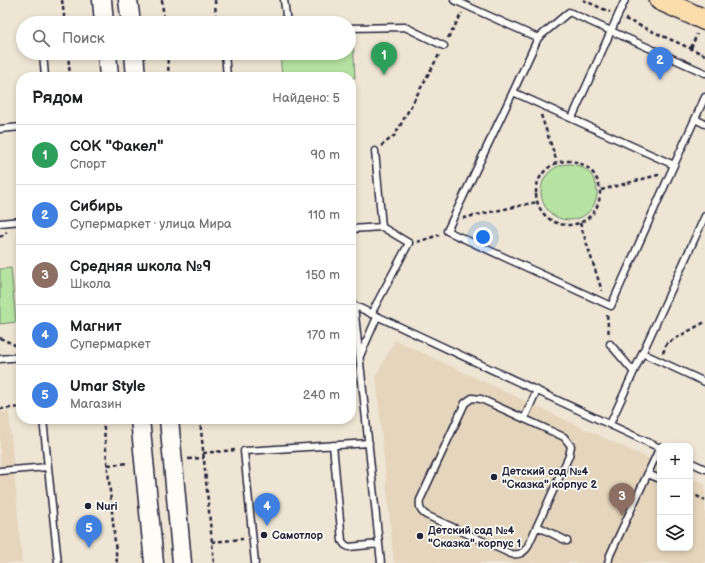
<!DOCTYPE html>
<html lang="ru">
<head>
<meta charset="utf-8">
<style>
	body { margin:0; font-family:"Balsamiq Sans",sans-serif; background:#f2f2f2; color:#202124 }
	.controls { position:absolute; right:12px; bottom:12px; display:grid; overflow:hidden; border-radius:8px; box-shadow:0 2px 6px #0003 }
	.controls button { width:36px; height:36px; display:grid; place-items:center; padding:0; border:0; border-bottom:1px solid #e0e0e0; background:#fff; color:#202124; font:20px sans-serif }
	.you { position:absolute; left:483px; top:237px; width:14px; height:14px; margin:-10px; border:3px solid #fff; border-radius:50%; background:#1a73e8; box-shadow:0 0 0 6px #1a73e833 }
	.badge { display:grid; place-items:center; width:26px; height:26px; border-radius:50%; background:#db2777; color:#fff; font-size:13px; font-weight:700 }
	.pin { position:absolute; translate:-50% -33px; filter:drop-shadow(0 1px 2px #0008) }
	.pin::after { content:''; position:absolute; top:21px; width:14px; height:12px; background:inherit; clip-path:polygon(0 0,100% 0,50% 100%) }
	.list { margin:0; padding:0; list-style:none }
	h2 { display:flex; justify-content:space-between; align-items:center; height:52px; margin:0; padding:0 16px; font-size:17px }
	h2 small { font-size:13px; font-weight:400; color:#757577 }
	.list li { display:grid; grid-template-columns:26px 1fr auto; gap:12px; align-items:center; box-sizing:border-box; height:60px; padding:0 16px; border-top:1px solid #e0e0e0 }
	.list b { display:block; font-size:15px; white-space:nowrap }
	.list p { margin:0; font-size:13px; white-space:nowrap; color:#757577 }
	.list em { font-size:13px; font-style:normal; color:#757577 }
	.icon { flex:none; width:22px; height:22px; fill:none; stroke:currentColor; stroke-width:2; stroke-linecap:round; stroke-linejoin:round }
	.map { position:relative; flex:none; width:705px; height:563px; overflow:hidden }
	.search { position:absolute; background:#fff; box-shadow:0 2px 6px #0003; left:16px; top:16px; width:340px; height:44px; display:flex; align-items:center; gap:10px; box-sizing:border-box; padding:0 14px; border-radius:22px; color:#757577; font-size:15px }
	.panel { position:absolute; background:#fff; box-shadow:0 2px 6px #0003; left:16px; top:72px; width:340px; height:352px; border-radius:16px }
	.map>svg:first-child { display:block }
	.built { fill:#e5d5bc }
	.green { fill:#b6e3a1; stroke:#6c826e }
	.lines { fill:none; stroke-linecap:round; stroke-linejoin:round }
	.lane-casing { stroke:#22223b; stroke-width:9 }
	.secondary-casing { stroke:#22223b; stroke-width:21 }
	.primary-casing { stroke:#22223b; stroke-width:23 }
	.path { stroke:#22223b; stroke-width:2.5; stroke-dasharray:4 3; stroke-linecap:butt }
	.lane { stroke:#fdfcf7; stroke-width:6 }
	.secondary { stroke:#fdfcf7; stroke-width:18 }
	.primary { stroke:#faddab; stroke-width:20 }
	.poi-dot { fill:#22223b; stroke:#fdfcf7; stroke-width:1.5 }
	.labels { text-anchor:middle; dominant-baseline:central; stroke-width:3.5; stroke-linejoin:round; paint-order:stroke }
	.poi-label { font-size:11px; font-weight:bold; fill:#22223b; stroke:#fdfcf7; text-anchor:start }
</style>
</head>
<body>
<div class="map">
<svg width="705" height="563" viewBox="0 0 705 563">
	<rect width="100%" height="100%" fill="#efe5d4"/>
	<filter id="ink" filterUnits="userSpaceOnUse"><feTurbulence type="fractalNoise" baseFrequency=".025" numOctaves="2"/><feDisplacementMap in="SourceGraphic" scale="8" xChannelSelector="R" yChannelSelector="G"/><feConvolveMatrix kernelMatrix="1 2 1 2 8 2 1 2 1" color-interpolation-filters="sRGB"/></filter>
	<g filter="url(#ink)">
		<!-- built -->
		<path class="built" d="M395 340 660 464V548H690V477L705 484V563H394L376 376Z
			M9 412 22 563H0V413Z"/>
		<!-- green -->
		<path class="green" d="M349 40H353L355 78 282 77 280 53H349Z
			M541 192a28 28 0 1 1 56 0a28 28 0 1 1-56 0Z
			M11 268 16 322 0 324V269Z"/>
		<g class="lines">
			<!-- lane casing -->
			<g class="lane-casing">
				<path id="lane" d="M284 0 287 23
					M454 0 538 38 513 92 674 165 695 119
					M349 28 405 27 444 46
					M538 38 569 12 611 31 625 0
					M43 53 45 77
					M225 53 227 77
					M513 92 447 231 611 306 674 165
					M705 97 695 119 705 124
					M572 118 611 31 705 73
					M0 129 21 127
					M375 151 382 227
					M0 223 21 221
					M351 229 382 227 409 243 371 314
					M351 304 660 448
					M354 305 381 563
					M610 344 633 371
					M642 353 705 382
					M360 356 377 317
					M0 359 21 357
					M472 398 481 399 564 437 571 446 569 456 527 548C522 554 518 555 511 554L426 515C420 511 419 507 420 500L465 403Z
					M43 419 58 563
					M524 419 537 390
					M610 424 705 216
					M333 445 342 541 345 545 349 547 379 544
					M690 462 705 469
					M0 471 48 467
					M648 474 660 479
					M537 526 567 541
					M255 563 244 451 369 443
					M608 563 610 555 660 447"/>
			</g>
			<!-- secondary casing -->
			<g class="secondary-casing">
				<path id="secondary" d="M102 0 104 23
					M128 0 131 23
					M107 53 109 77
					M134 53 136 77
					M140 419 154 563
					M169 419 182 563"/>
			</g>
			<!-- primary casing -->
			<g class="primary-casing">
				<path id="primary" d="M660 0 705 20"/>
			</g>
			<!-- path -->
			<path class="path" d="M62 0 65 23
				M162 0 164 23
				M215 0 216 20 219 23
				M583 0 610 12
				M625 19 705 55
				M448 38 462 13
				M691 48 697 34
				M68 53 70 77
				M167 53 169 77
				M541 115 557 162
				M381 146 395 135 440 53
				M536 193a32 32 0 1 1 64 0a32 32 0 1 1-64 0Z
				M601 190 658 175 660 176
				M463 218 537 202
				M580 223 602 291
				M0 237 7 232
				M417 242 439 235
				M607 315 609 336
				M0 338 19 347
				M663 353 667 343 705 322
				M0 409 21 407
				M103 419 117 563
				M200 419 214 563
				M203 453 235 450
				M188 459 204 458
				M108 465 129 463
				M690 493 705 500
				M212 542 243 539"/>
			<!-- lane -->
			<use href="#lane" class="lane"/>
			<!-- secondary -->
			<use href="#secondary" class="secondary"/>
			<!-- primary -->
			<use href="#primary" class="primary"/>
		</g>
	</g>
	<!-- markers -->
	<g class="poi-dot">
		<circle cx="494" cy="477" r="4"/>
		<circle cx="88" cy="506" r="4"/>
		<circle cx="264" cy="535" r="4"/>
		<circle cx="420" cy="536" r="4"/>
	</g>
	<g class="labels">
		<!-- poi labels -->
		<g class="poi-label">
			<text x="502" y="471">Детский сад №4<tspan x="502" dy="13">"Сказка" корпус 2</tspan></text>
			<text x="96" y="506">Nuri</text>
			<text x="428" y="530">Детский сад №4<tspan x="428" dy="13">"Сказка" корпус 1</tspan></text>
			<text x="272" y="535">Самотлор</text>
		</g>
	</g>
</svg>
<div class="controls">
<button>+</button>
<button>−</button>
<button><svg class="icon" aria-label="layers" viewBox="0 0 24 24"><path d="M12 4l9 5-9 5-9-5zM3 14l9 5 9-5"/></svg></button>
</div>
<div class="you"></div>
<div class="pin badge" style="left:384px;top:75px;background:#2e9e5b">1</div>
<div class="pin badge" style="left:660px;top:80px;background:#3f7fe0">2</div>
<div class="pin badge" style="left:622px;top:516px;background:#8d6e63">3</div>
<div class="pin badge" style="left:267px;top:526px;background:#3f7fe0">4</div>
<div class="pin badge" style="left:89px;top:548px;background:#3f7fe0">5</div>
<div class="search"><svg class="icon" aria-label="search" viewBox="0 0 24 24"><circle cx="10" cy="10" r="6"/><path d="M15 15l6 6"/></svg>Поиск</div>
<section class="panel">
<h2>Рядом<small>Найдено: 5</small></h2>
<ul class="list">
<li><span class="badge" style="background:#2e9e5b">1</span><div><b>СОК &quot;Факел&quot;</b><p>Спорт</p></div><em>90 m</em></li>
<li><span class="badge" style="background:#3f7fe0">2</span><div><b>Сибирь</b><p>Супермаркет · улица Мира</p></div><em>110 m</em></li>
<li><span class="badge" style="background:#8d6e63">3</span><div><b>Средняя школа №9</b><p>Школа</p></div><em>150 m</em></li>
<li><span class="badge" style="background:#3f7fe0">4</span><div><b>Магнит</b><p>Супермаркет</p></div><em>170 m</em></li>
<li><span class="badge" style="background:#3f7fe0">5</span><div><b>Umar Style</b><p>Магазин</p></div><em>240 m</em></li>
</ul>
</section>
</div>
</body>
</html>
